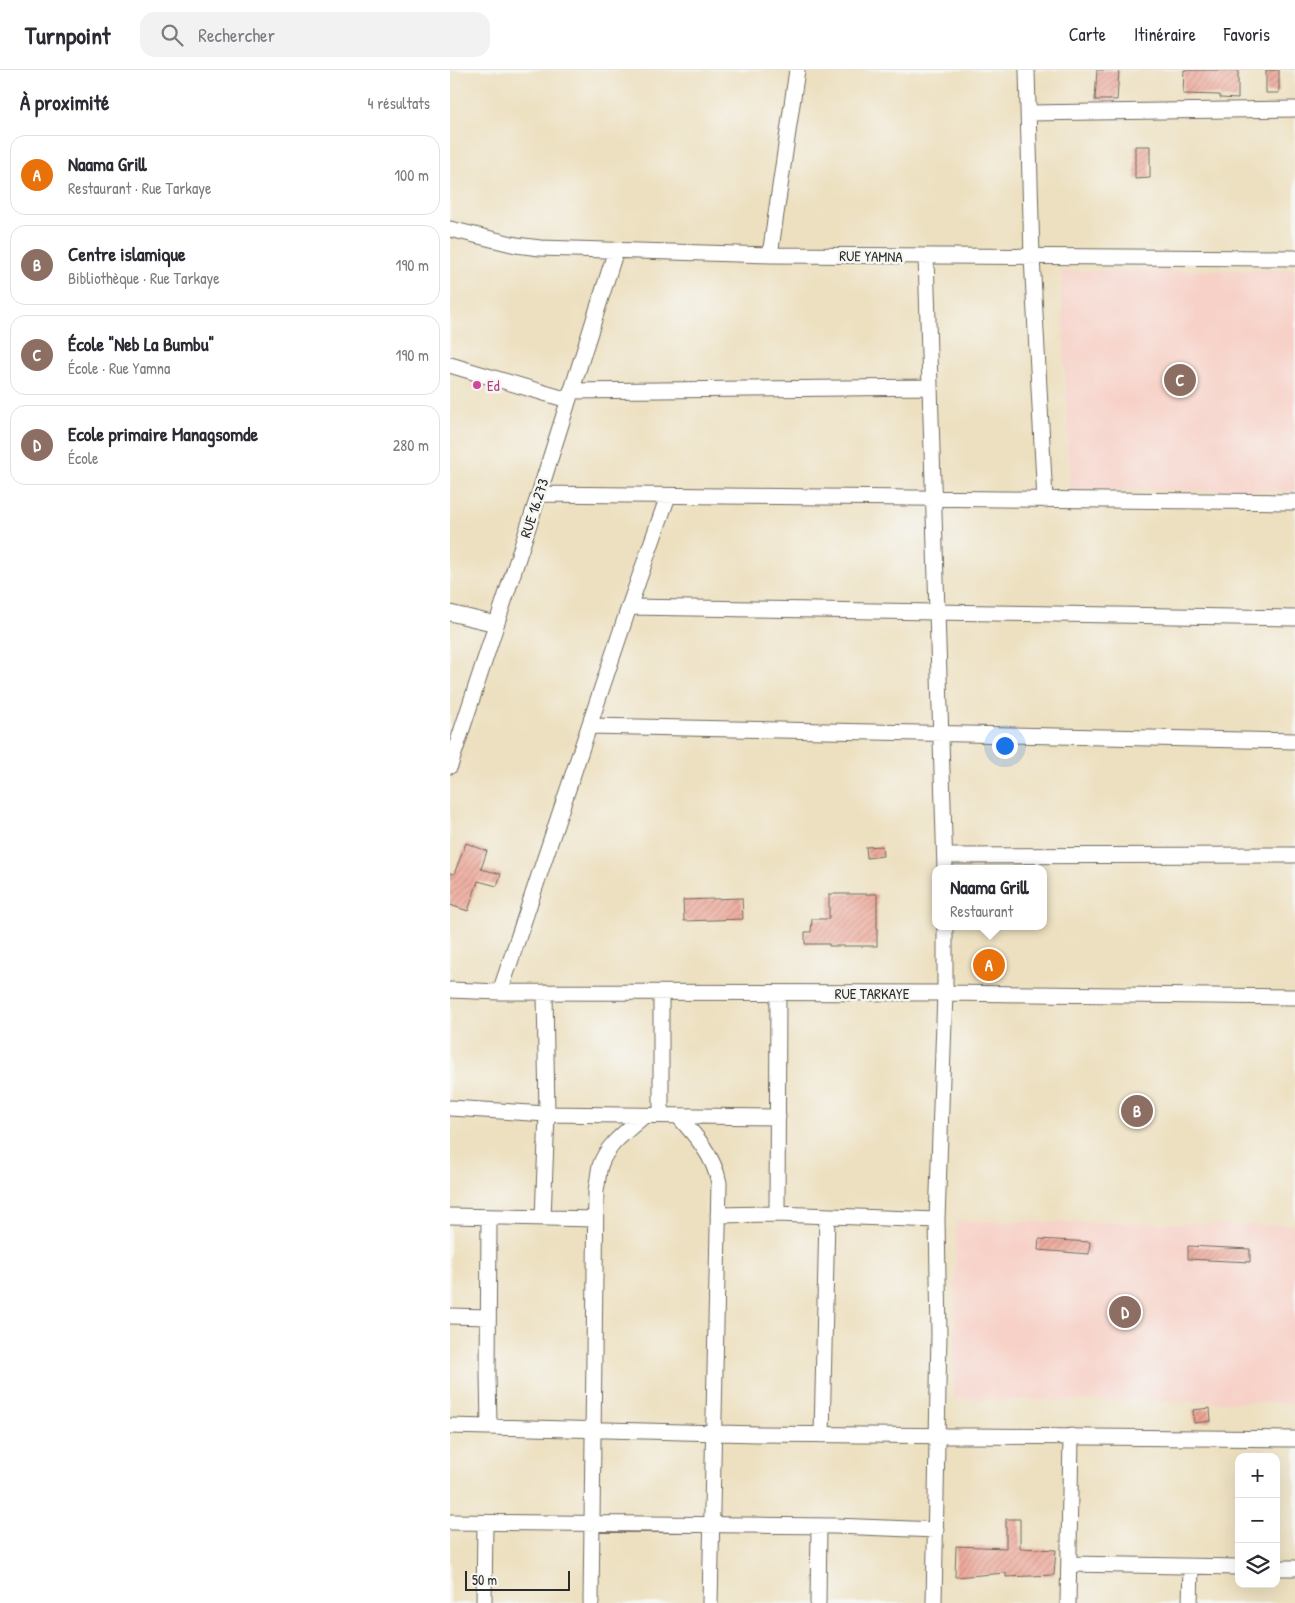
<!DOCTYPE html>
<html lang="fr">
<head>
<meta charset="utf-8">
<style>
	body { margin:0; font-family:"Patrick Hand",sans-serif; background:#f2f2f3; color:#2b2b33 }
	.controls { position:absolute; right:15px; bottom:15px; display:grid; overflow:hidden; border-radius:10px; box-shadow:0 5px 20px #0002 }
	.controls button { width:45px; height:45px; display:grid; place-items:center; padding:0; border:0; border-bottom:1px solid #e1e1e2; background:#fff; color:#2b2b33; font:25px sans-serif }
	.scale { position:absolute; left:15px; bottom:12px; width:105px; box-sizing:border-box; padding-left:5px; border:2px solid #2b2b2b; border-top:0; font-size:14px; line-height:18px; white-space:nowrap; color:#2b2b2b; -webkit-text-stroke:4px #f6f6f2; paint-order:stroke }
	.you { position:absolute; left:554px; top:675px; width:18px; height:18px; margin:-12px; border:4px solid #fff; border-radius:50%; background:#1a73e8; box-shadow:0 0 0 8px #1a73e833 }
	.badge { display:grid; place-items:center; width:32px; height:32px; border-radius:50%; background:#1a73e8; color:#fff; font-size:16px; font-weight:700 }
	.pin { position:absolute; translate:-50% -50%; border:2px solid #fff; box-shadow:0 1px 5px #0006 }
	.popup { position:absolute; left:482px; top:795px; width:115px; height:65px; box-sizing:border-box; display:grid; place-content:center; border-radius:10px; background:#fff; filter:drop-shadow(0 1px 4px #0005); font-size:16px; white-space:nowrap; color:#7c7c81 }
	.popup b { font-size:19px; color:#2b2b33 }
	.popup::after { content:''; position:absolute; left:50%; top:100%; margin-left:-10px; border:10px solid transparent; border-top-color:#fff }
	.list { margin:0; padding:0; list-style:none }
	h2 { display:flex; justify-content:space-between; align-items:center; height:65px; margin:0; padding:0 20px; font-size:21px }
	h2 small { font-size:16px; font-weight:400; color:#7c7c81 }
	.list li { display:grid; grid-template-columns:32px 1fr auto; gap:15px; align-items:center; box-sizing:border-box; height:80px; margin:0 10px 10px; padding:0 10px; border:1px solid #e1e1e2; border-radius:15px }
	.list b { display:block; font-size:19px; white-space:nowrap }
	.list p { margin:0; font-size:16px; white-space:nowrap; color:#7c7c81 }
	.list em { font-size:16px; font-style:normal; color:#7c7c81 }
	.icon { flex:none; width:28px; height:28px; fill:none; stroke:currentColor; stroke-width:2; stroke-linecap:round; stroke-linejoin:round }
	.map { position:relative; flex:none; width:845px; height:1533px; overflow:hidden }
	header { display:flex; align-items:center; gap:30px; box-sizing:border-box; height:70px; padding:0 25px; background:#fff; border-bottom:1px solid #e1e1e2 }
	header strong { font-size:24px }
	nav { display:flex; gap:28px; margin-inline-start:auto; font-size:18px }
	.search { width:350px; height:45px; background:#f2f2f3; display:flex; align-items:center; gap:12px; box-sizing:border-box; padding:0 18px; border-radius:15px; color:#7c7c81; font-size:19px }
	main { display:flex }
	aside { flex:1; background:#fff }
	.map>svg:first-child { display:block }
	.built { fill:#f7d1c8 }
	.building { fill:url(#building-hatch) }
	.lines { fill:none; stroke-linecap:round; stroke-linejoin:round }
	.minor-casing { stroke:#6f6a5f; stroke-width:17 }
	.minor { stroke:#fff; stroke-width:15 }
	.hotel-dot { fill:#d1479c; stroke:#f6f6f2; stroke-width:2 }
	.labels { text-anchor:middle; dominant-baseline:central; stroke-width:5; stroke-linejoin:round; paint-order:stroke }
	.street-label { font-size:15px; fill:#2b2b2b; stroke:#f6f6f2 }
	.hotel-label { font-size:15px; fill:#b23c85; stroke:#f6f6f2; text-anchor:start }
</style>
</head>
<body>
<header>
<strong>Turnpoint</strong>
<div class="search"><svg class="icon" aria-label="search" viewBox="0 0 24 24"><circle cx="10" cy="10" r="6"/><path d="M15 15l6 6"/></svg>Rechercher</div>
<nav><a>Carte</a><a>Itinéraire</a><a>Favoris</a></nav>
</header>
<main>
<aside>
<h2>À proximité<small>4 résultats</small></h2>
<ul class="list">
<li><span class="badge" style="background:#e8710a">A</span><div><b>Naama Grill</b><p>Restaurant · Rue Tarkaye</p></div><em>100 m</em></li>
<li><span class="badge" style="background:#8d6e63">B</span><div><b>Centre islamique</b><p>Bibliothèque · Rue Tarkaye</p></div><em>190 m</em></li>
<li><span class="badge" style="background:#8d6e63">C</span><div><b>École &quot;Neb La Bumbu&quot;</b><p>École · Rue Yamna</p></div><em>190 m</em></li>
<li><span class="badge" style="background:#8d6e63">D</span><div><b>Ecole primaire Managsomde</b><p>École</p></div><em>280 m</em></li>
</ul>
</aside>
<div class="map">
<svg width="845" height="1533" viewBox="0 0 845 1533">
	<defs>
		<pattern id="building-hatch" width="6" height="6" patternUnits="userSpaceOnUse" patternTransform="scale(1.25)"><rect width="6" height="6" fill="#eda293"/><path d="M-1 1l2-2M0 6l6-6M5 7l2-2" fill="none" stroke="#c08478"/></pattern>
	</defs>
	<rect width="100%" height="100%" fill="#f6f6f2"/>
	<filter id="ink" filterUnits="userSpaceOnUse"><feTurbulence type="fractalNoise" baseFrequency=".02" numOctaves="2"/><feDisplacementMap in="SourceGraphic" scale="10" xChannelSelector="R" yChannelSelector="G"/><feConvolveMatrix kernelMatrix="1 2 1 2 8 2 1 2 1" color-interpolation-filters="sRGB"/></filter>
	<filter id="wash" filterUnits="userSpaceOnUse"><feTurbulence type="fractalNoise" baseFrequency=".0096" numOctaves="4" result="noise"/><feDisplacementMap in="SourceGraphic" scale="20" xChannelSelector="R" yChannelSelector="G"/><feGaussianBlur stdDeviation="1.12" result="paint"/><feColorMatrix in="noise" values="0 0 0 0 0 0 0 0 0 0 0 0 0 0 0 0 0 1.4 0 .05"/><feComposite in="paint" operator="in"/></filter>
	<g filter="url(#wash)">
		<rect width="100%" height="100%" fill="#ede0c0"/>
		<!-- built -->
		<path class="built" d="M845 200V421L620 420 611 201Z
			M506 1151 845 1155V1333L504 1329Z"/>
		<g id="blocks">
			<!-- building -->
			<path class="building" d="M647 0H669L667 30H645Z
				M734 0H788V29L770 28V25L733 24Z
				M816 0H829V23H816Z
				M685 76H700V108L685 109Z
				M16 773 37 781 31 799 51 804 47 816 28 811 18 841 0 835V803L4 804Z
				M432 776 433 786 417 788 416 777Z
				M379 824H427V876H379V874H355V862H361L362 849H379Z
				M292 828 293 849 234 851 233 830Z
				M589 1169 640 1172 639 1184 588 1180Z
				M738 1176 800 1179V1192L738 1189Z
				M760 1338 761 1351 744 1353 743 1340Z
				M556 1449H570V1478L606 1480 604 1505 556 1507V1503L505 1507 506 1476 556 1478Z"/>
		</g>
	</g>
	<g filter="url(#ink)">
		<use href="#blocks" fill-opacity="0" stroke="#6f6a5f" stroke-width="1"/>
		<g class="lines">
			<!-- minor casing -->
			<g class="minor-casing">
				<path id="minor" d="M577 0 582 187 595 430
					M579 43 845 39
					M0 159 66 175 90 178 320 185 845 188
					M320 185 347 0
					M476 187 495 799
					M0 295 118 330
					M121 321 480 317
					M89 424 845 432
					M179 537 845 548
					M0 543 46 554
					M139 656 845 671
					M0 696 89 424 166 180
					M495 786 845 785
					M0 920 50 922 495 923 845 927
					M50 922 179 537 218 426
					M211 923V1045
					M0 1038 97 1044 328 1047
					M228 1046C246 1066 264 1086 269 1113L260 1533
					M327 1144 328 924
					M268 1145 327 1144 487 1150
					M0 1146 145 1149
					M39 1148 38 1305 39 1356
					M93 1148 97 1044 95 922
					M0 1246 38 1247
					M0 1356 308 1364 845 1369
					M372 1365 377 1146
					M0 1452 385 1456 486 1460
					M619 1494 789 1497
					M826 1498H845
					M34 1533 35 1453
					M141 1533 146 1120C148 1112 148 1104 150 1096 157 1074 177 1061 194 1046
					M368 1533 369 1456
					M484 1533 489 1264 487 1150 495 923V856
					M618 1533 621 1366
					M740 1533 741 1497"/>
			</g>
			<!-- minor -->
			<use href="#minor" class="minor"/>
		</g>
	</g>
	<!-- markers -->
	<circle class="hotel-dot" cx="27" cy="315" r="5"/>
	<g class="labels">
		<!-- street labels -->
		<g class="street-label">
			<text transform="translate(421 186) rotate(1)">RUE YAMNA</text>
			<text transform="translate(84 438) rotate(-72)">RUE 16.273</text>
			<text x="422" y="923">RUE TARKAYE</text>
		</g>
		<!-- hotel labels -->
		<g class="hotel-label">
			<text x="37" y="315">Ed</text>
		</g>
	</g>
</svg>
<div class="controls">
<button>+</button>
<button>−</button>
<button><svg class="icon" aria-label="layers" viewBox="0 0 24 24"><path d="M12 4l9 5-9 5-9-5zM3 14l9 5 9-5"/></svg></button>
</div>
<div class="scale">50 m</div>
<div class="you"></div>
<div class="pin badge" style="left:539px;top:895px;background:#e8710a">A</div>
<div class="popup"><b>Naama Grill</b>Restaurant</div>
<div class="pin badge" style="left:687px;top:1041px;background:#8d6e63">B</div>
<div class="pin badge" style="left:730px;top:310px;background:#8d6e63">C</div>
<div class="pin badge" style="left:675px;top:1242px;background:#8d6e63">D</div>
</div>
</main>
</body>
</html>
